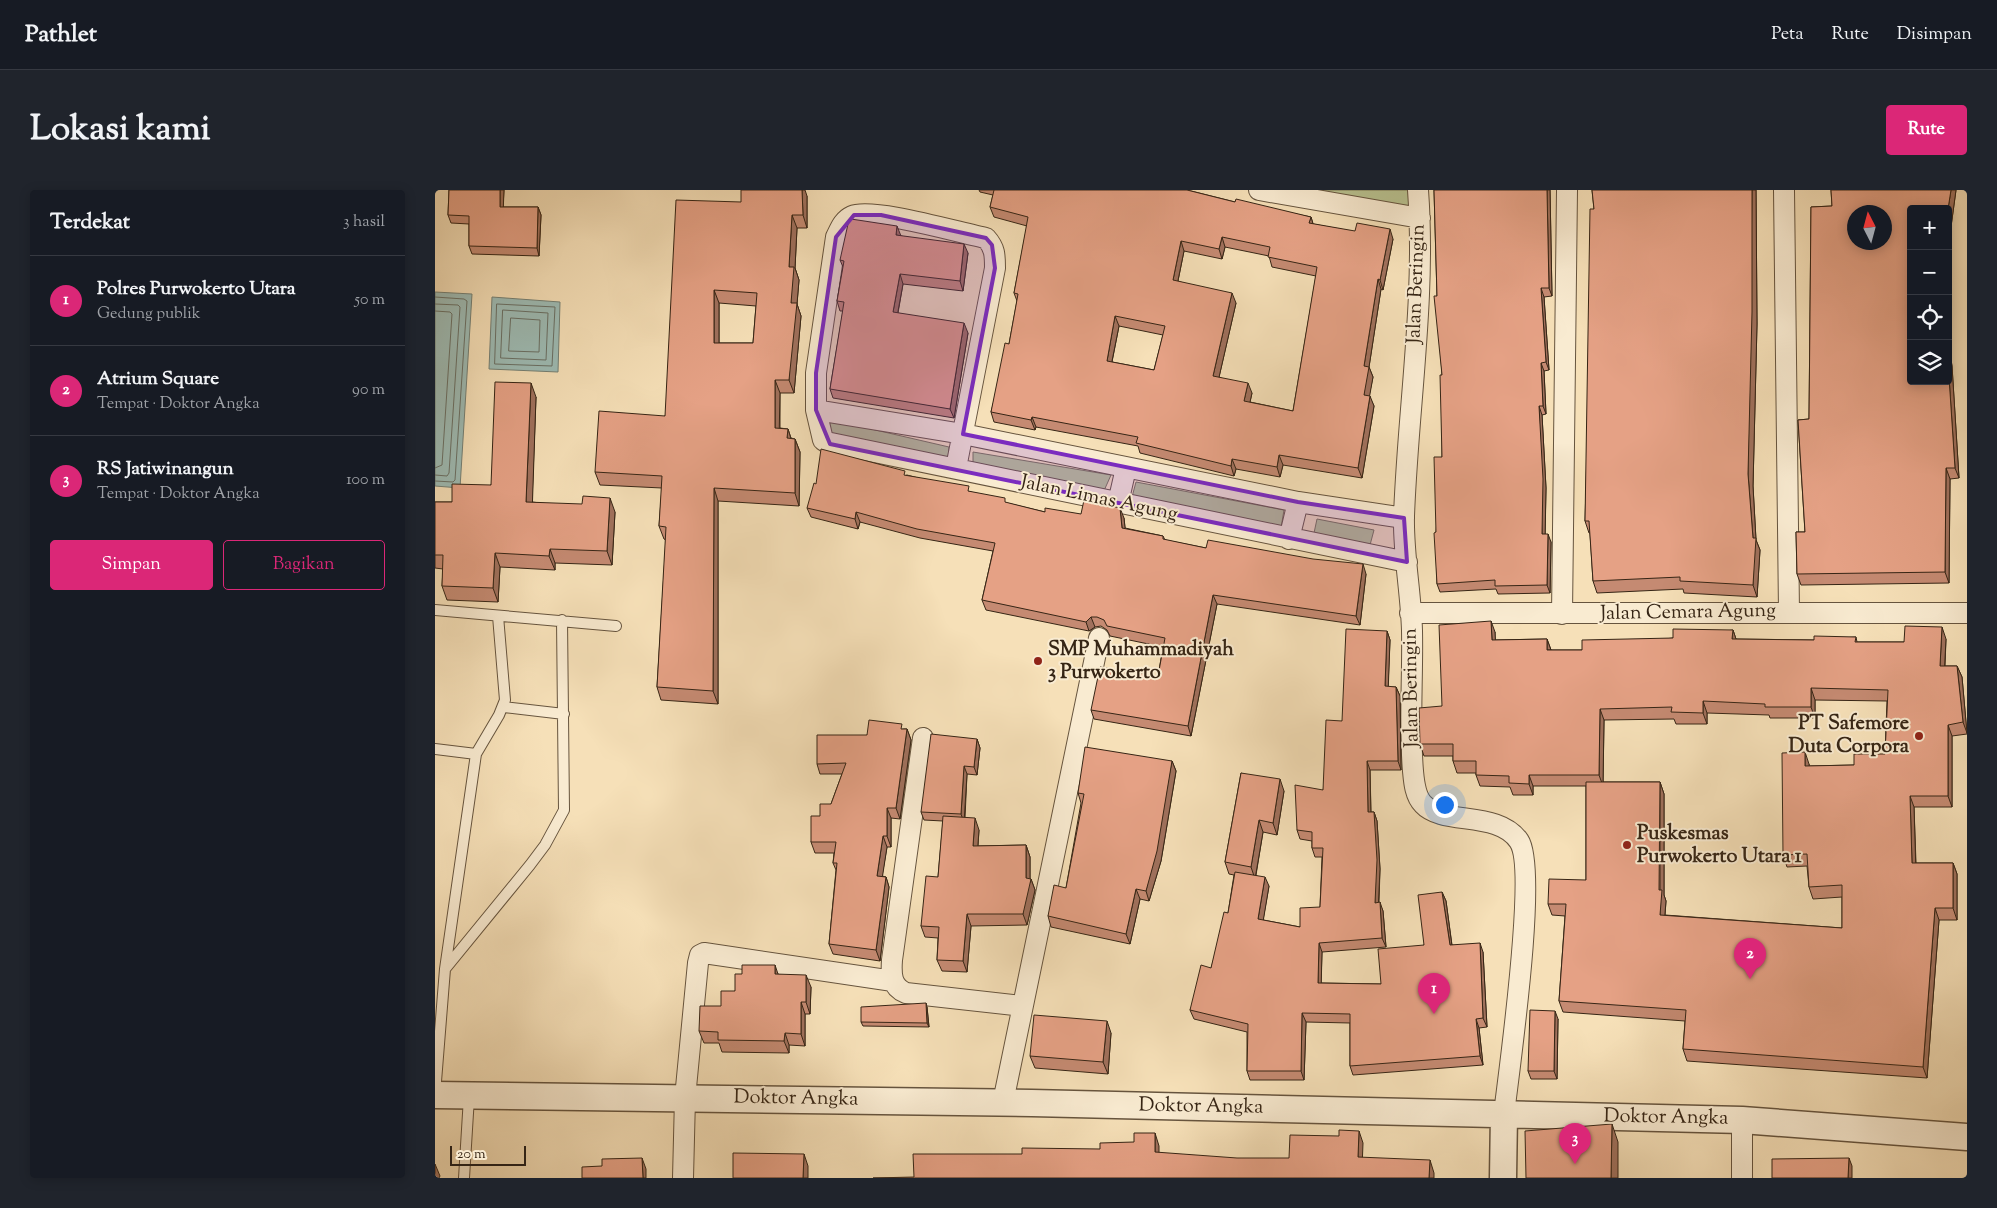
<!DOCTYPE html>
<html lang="id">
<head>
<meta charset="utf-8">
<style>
	body { margin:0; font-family:"Sorts Mill Goudy",serif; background:#20242c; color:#f1f3f6 }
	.controls { position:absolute; right:15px; top:15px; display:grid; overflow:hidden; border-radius:5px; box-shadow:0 2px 12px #0003 }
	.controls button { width:45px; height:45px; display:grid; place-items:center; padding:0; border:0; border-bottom:1px solid #363941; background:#171b24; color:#f1f3f6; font:25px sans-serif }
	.compass { position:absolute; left:1412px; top:15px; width:45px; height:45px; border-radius:50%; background:#171b24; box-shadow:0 2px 12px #0003; rotate:354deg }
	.scale { position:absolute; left:15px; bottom:12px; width:76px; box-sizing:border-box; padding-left:5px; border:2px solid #362515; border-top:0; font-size:14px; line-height:18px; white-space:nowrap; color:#362515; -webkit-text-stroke:4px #f9ebd1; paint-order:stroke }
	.you { position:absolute; left:1009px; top:614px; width:18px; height:18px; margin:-12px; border:4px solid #fff; border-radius:50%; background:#1a73e8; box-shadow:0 0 0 8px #1a73e833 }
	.badge { display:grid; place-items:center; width:32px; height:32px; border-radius:50%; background:#db2777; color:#fff; font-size:16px; font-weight:700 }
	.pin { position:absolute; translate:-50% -41px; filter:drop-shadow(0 1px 2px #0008) }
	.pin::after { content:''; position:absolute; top:26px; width:18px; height:15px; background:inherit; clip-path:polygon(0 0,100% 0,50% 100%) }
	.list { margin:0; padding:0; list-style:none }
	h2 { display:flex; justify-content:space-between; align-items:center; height:65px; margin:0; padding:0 20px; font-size:21px }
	h2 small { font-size:16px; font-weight:400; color:#9ea1a6 }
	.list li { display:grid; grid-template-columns:32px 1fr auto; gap:15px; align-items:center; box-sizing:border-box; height:90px; padding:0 20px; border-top:1px solid #363941 }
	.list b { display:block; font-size:19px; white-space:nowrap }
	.list p { margin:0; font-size:16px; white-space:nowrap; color:#9ea1a6 }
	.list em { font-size:16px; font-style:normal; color:#9ea1a6 }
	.actions { display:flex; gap:10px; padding:15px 20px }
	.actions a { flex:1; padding:11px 0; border:1px solid #db2777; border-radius:5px; text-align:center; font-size:18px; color:#db2777 }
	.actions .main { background:#db2777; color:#fff }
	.icon { flex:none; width:28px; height:28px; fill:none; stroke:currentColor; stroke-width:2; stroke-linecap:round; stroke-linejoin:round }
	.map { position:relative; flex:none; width:1532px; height:988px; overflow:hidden; border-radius:5px }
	header { display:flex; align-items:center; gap:30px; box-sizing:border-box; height:70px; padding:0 25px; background:#171b24; border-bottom:1px solid #363941 }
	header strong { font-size:24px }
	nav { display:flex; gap:28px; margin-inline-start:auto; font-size:18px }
	.intro { display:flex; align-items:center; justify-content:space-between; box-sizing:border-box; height:120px; padding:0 30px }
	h1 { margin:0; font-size:35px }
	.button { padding:12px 22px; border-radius:5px; background:#db2777; color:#fff; font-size:18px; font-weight:700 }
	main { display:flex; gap:30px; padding:0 30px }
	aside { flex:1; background:#171b24; border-radius:5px; box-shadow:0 2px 12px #0003 }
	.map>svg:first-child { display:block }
	.green { fill:#b9c391; stroke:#787453 }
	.water { fill:#9ebcb5; stroke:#748075 }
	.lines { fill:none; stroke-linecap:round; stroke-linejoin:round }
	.shore { stroke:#6a7065; stroke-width:1 }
	.service-casing { stroke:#66543e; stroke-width:12 }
	.minor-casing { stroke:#66543e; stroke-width:22 }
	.tertiary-casing { stroke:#66543e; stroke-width:29 }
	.service { stroke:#f9ebd1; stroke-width:10 }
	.minor { stroke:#f9ebd1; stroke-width:20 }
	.tertiary { stroke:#f9ebd1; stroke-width:26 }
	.wall { fill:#c58a72; stroke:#362515; fill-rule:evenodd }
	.shaded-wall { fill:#a0715d; stroke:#362515 }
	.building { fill:#e5a185; stroke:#362515; fill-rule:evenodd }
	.marked { fill:#7b2cbf; fill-opacity:0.2; stroke:#7b2cbf; stroke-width:4; stroke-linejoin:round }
	.poi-dot { fill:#8f2418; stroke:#f9ebd1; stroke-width:2 }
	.labels { text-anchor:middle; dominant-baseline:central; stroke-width:4; stroke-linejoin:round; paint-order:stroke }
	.street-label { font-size:20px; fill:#362515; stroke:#f9ebd1 }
	.poi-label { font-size:20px; font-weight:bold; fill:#362515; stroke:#f9ebd1; text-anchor:start }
</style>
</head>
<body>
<header>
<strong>Pathlet</strong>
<nav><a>Peta</a><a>Rute</a><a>Disimpan</a></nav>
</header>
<div class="intro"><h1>Lokasi kami</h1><a class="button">Rute</a></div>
<main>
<aside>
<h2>Terdekat<small>3 hasil</small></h2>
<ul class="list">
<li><span class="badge">1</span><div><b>Polres Purwokerto Utara</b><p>Gedung publik</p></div><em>50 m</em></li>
<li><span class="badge">2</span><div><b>Atrium Square</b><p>Tempat · Doktor Angka</p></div><em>90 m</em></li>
<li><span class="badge">3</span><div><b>RS Jatiwinangun</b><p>Tempat · Doktor Angka</p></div><em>100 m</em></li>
</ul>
<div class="actions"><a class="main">Simpan</a><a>Bagikan</a></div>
</aside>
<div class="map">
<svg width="1532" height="988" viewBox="0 0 1532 988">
	<rect width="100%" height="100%" fill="#f6e0b8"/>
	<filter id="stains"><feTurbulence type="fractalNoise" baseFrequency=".004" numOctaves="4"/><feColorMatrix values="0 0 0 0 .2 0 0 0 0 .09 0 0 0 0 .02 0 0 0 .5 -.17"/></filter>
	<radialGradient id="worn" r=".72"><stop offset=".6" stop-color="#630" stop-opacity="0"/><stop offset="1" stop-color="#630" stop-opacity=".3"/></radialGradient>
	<!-- green -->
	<path class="green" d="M865 0H975L977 19Z
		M393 229 514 257 513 268 393 243Z
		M538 262 676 285 668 303 538 276Z
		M701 292 849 320 846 338 697 307Z
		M882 329 939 340 935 355 879 343Z"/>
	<!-- water -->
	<path class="water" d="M0 102 37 104 25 298 0 296Z
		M57 107 125 112 123 182 54 179Z"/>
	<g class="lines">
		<!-- shore -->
		<path class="shore" d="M0 107 29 109 32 111 20 290 18 292 0 291
			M0 114 23 115 25 117 14 283 12 286 0 285
			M62 114 120 117 117 176 60 174Z
			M68 120 113 123 111 170 66 168Z
			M0 121 15 122 17 124 7 275 0 278
			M76 128 105 130 104 162 74 161Z"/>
		<!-- service casing -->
		<g class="service-casing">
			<path id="service" d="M0 420 181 436
				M69 517 129 524
				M0 559 41 564 10 779 0 904
				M41 564 64 525 70 510 63 426
				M10 779 95 675 110 655 129 620 127 430
				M29 988 34 907"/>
		</g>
		<!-- minor casing -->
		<g class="minor-casing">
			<path id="minor" d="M824 0 985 28
				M983 0C991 108 973 217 969 326 968 364 976 402 977 441 978 487 974 535 978 581 979 592 980 606 988 614 1008 636 1063 620 1084 651 1103 679 1074 880 1069 924
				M1349 0 1354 422
				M381 220 528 244 863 312 969 328
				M521 278 560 78C560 65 560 58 551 48 525 43 437 17 417 26 408 30 405 39 401 47L381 183V220L388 250 391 252 972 372
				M683 313 691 278
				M854 349 863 312
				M975 423H1532
				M1127 424 1132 0
				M488 548 457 770C456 784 456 797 471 803L587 816
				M568 912 664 448
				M1307 930V988
				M248 988 250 908 263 773 265 765 269 763 458 791"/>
		</g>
		<!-- tertiary casing -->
		<g class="tertiary-casing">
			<path id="tertiary" d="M0 905 597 913 1307 930 1532 947
				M1068 988 1069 924"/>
		</g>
		<!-- service -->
		<use href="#service" class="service"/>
		<!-- minor -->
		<use href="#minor" class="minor"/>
		<!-- tertiary -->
		<use href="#tertiary" class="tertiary"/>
	</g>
	<!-- wall -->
	<path class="wall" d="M14 0H69L68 17H103L106 25 104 66 37 64 34 56V34L16 33 13 25Z
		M544 0H752L800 12 876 27 878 34 958 49 948 100 946 99 934 177 938 187 934 206 939 216 927 288 848 275 845 287 801 279 799 286 705 263 703 256 601 237 600 240 559 232 556 222 574 154 582 111 579 103 592 36 559 27 555 17 558 5 545 2ZM790 57 834 66 837 77 881 86 858 221 815 212 817 203 784 187 801 113 743 91 749 61 787 69ZM684 136 728 145 719 180 677 172Z
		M999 0H1115L1117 106 1109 107 1114 180 1109 181 1111 224 1107 225 1111 298 1110 344 1116 352 1115 403 1063 404 1061 399 1005 402 1002 394 1001 342 1007 267V185L1002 106Z
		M1157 0H1321L1322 134 1318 296 1321 350 1325 360 1322 407 1249 403 1248 399 1162 403 1158 391 1155 343H1154L1150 331 1159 19Z
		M1396 0H1521L1515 44 1516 71H1513V19H1476V191H1513V151L1517 176 1524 288 1515 289 1514 393 1366 395 1362 384 1361 342H1370L1363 230 1374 229 1376 17 1397 16ZM1420 22H1450V52H1420Z
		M372 6V38H362L360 78 364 90 362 114 366 126 359 203H345V238L353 239 356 248 360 249 365 262 364 316 283 311V514L226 510 222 497 231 350 229 349 224 336 227 298 165 295 160 282 230 226 306 12ZM284 113 321 116 318 153H284Z
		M466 46 533 63 528 101 468 94 463 123 533 143 519 228 398 208 395 199 408 121H405L402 111 408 77 405 70Z
		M101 207 97 312 180 322 177 375 120 373V380L65 377 63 412 12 410 7 396 8 379 0 378V312H17L56 295Z
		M472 285 536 302 572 313 610 322 689 328 690 338 728 346 730 350 771 358 931 384 925 435 782 414 756 546 659 529 656 520 723 486 728 457 675 446 672 440 666 436 660 437 654 441 551 420 547 410 558 361 485 348 425 332 423 339 376 327 372 318Z
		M1298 440 1301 449 1379 450 1421 447 1422 452H1469L1511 449 1510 476H1522L1527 487 1532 544 1517 546V617H1479L1481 673H1518L1522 684V730H1504L1492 888 1252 871 1248 859 1250 831 1128 822 1124 811 1130 726 1117 725 1113 714 1151 690V596H1098V605H1078L1075 597 1045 596 1041 585V583H1022L1018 571V566H989L985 554 1007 516 1060 442V450L1112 449 1116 460H1147ZM1380 510 1452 511 1450 564 1419 575 1374 576V574L1348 665 1352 677 1372 676 1374 697 1378 709 1407 707V738L1230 725 1231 711 1229 705V604L1225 592H1168L1169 530 1239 529 1241 534H1272V523L1334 525 1335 528H1380Z
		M952 441 955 450 953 497H961L965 506 966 580H935L936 622H939L942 631 945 679 944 712 948 721 951 757 887 762 886 793 946 794 989 755 1007 702 1011 711 1017 755 1048 762 1052 837 1044 838 1048 875 918 885 915 876V833L871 832 869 890H815L812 881V842L759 829 755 820 776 778 793 723 799 685 794 684 790 672 806 583 849 601 842 645 828 642 821 685 834 696 828 730 865 737 885 717 887 667H880L877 658V651L865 649 862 640 888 600 907 531Z
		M469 539H472L476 550 465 629 456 628V657H452L447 686 451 687 454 697 445 771 398 764 394 754 401 680 398 673 399 663H380L376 652 385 626 396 614 407 584H385L382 574 432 545Z
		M542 549 545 558 542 585 532 584 530 628 544 640 543 656 591 655 595 667V689H596L600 700 592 735 536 736 532 782 507 781 502 770 503 748 490 747 486 736 503 687 508 631 489 630 486 622Z
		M737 571 741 581 726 671 714 711 705 709 695 754 616 737 613 726 631 698 646 613 643 603Z
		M307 784H343L376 797 375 824H370V856L354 855V863L287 862 284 853H269L264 841 300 801Z
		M492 817 494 837 428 836 426 832Z
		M1123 829 1122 889H1096L1093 881Z
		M676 843 673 884 600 878 595 866Z"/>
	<!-- shaded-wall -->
	<path class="shaded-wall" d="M65 0H69L68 25 65 17Z
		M367 0H370L372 6V38L368 25Z
		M1112 0H1115L1117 106 1114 98Z
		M1317 0H1321L1322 134 1318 296 1321 350 1325 360 1322 407 1318 395V348L1313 284Z
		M1516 0H1521L1515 44 1516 71 1513 65V19Z
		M103 17 106 25 104 66 102 58Z
		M357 25 362 38 360 78 364 90 362 114 366 126 359 203 354 190 356 113 354 77Z
		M876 27 879 37 874 33Z
		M462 36 466 46 461 45Z
		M955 39 958 49 948 100 945 90Z
		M787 47 790 57 787 69 784 59Z
		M746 51 749 61 741 100 738 90Z
		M529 54 533 63 528 101 525 91Z
		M465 84 468 94 461 132 458 122Z
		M943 89 946 99 934 177 938 187 933 215 929 205V176Z
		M1106 98 1109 107 1114 180 1111 172Z
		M279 100 284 113V166L279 153Z
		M797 103 801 113 782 196 778 186Z
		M680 126 684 136 675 181 672 171Z
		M529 133 533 143 519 228 515 219Z
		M1513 151 1517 176 1524 288 1520 278 1513 172Z
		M1106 173 1109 181 1111 224 1108 216Z
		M340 190 345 203 344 251 340 238Z
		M96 193 101 207 97 326 91 312Z
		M813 193 817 203 813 221 809 211Z
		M935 206 939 216 927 288 923 278Z
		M1104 216 1107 225 1111 298 1110 352 1107 344Z
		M597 227 601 237 600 240 596 230Z
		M353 239 357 252 352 248Z
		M360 249 365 262 364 316 360 303Z
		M844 265 848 275 845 287 842 277Z
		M797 269 801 279 799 286 796 276Z
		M1511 278 1515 289 1514 393 1510 382Z
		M279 298 283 311V514L278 501Z
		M175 308 180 322 177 375 172 361Z
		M685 318 689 328 691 347 687 338Z
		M421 322 425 332 423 339 420 329Z
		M1113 344 1116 352 1115 403 1112 395Z
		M115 359 120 373V380L114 366Z
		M60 363 65 377 63 412 58 398Z
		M928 374 931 384 925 435 921 426Z
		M778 405 782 414 756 546 753 536Z
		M656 427 660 437 654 441 651 432Z
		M1056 431 1060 442 1061 462 1057 450Z
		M1507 437 1511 449 1509 488 1505 476Z
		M1298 440 1302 452 1297 449Z
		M952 441 955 450 953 505 950 496Z
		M1112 449 1116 460H1112Z
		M1522 476 1527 487 1532 543 1528 532Z
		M961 497 965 506 966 580 963 571Z
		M1376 498 1380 510V528L1376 517Z
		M1268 511 1272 523V534L1268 523Z
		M1165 519 1169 530 1168 596 1164 585Z
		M1513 535 1517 546V617L1513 606Z
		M472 539 476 550 465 629 461 618Z
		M542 549 545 558 542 585 539 577Z
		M1370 562 1374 574 1375 588 1370 576Z
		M737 571 741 581 726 671 714 711 711 701Z
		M932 571 935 580 936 631 933 622Z
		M529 576 532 584 529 633 526 624Z
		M1094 585 1098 596V605L1094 594Z
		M845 589 849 601 842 645 838 633Z
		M1225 592 1229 604V705L1231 711 1229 736 1225 725Z
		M1475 606 1479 617 1481 684 1477 673Z
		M452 618 456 628V657L452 646Z
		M939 622 942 631 945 679 943 722 940 713Z
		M540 628 544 640 542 667 538 656Z
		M824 630 828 642 820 689 816 677Z
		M448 646 452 657 446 696 442 686Z
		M591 655 595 667V693L596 689 600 700 592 735 588 724 591 688Z
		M1518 673 1522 684V730L1518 718Z
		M451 687 454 697 445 771 441 760Z
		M830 687 834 696 827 738 823 729Z
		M701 699 705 709 695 754 691 744Z
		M1007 702 1011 711 1018 764 1015 755Z
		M945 712 948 721 951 757 947 748Z
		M1500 718 1504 730 1492 888 1488 877Z
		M532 724 536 736 532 782 528 771Z
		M884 753 887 762 886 802 883 793Z
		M1045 753 1048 762 1052 837 1048 828Z
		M340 775 344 787 340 784Z
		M371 785 376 797 375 824 371 812Z
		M366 812 370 824V856L366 844Z
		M491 813 492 817 494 837 492 833Z
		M1120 821 1123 829 1122 889 1119 881Z
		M867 823 871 832 869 890 866 881Z
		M1041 829 1044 838 1048 875 1045 866Z
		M672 831 676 843 673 884 668 872Z
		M350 843 354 855V863L349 851Z
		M1177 934 1183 952V988H1176Z
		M924 941 928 953 927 979 923 967Z
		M720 943 724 956V974L720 962Z
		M369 964 373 976V988H368Z
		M207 968 211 979V988H208Z
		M1414 968 1417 976V988H1413Z
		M995 970 999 983V988H994Z
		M0 974 5 986 4 988H0Z"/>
	<!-- building -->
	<path class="building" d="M14 0H65V17H103L102 58 34 56V26L13 25Z
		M306 0H367L368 25H357L354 77H359L356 113H362L354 190H340V238L353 239 352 248 360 249V303L279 298 278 501 222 497 231 337 224 336 227 286 160 282 164 221 230 226 241 10 306 12ZM279 100 322 103 318 153H279Z
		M559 0H752L800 12 801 9 876 27 874 33 920 41 922 33 955 39 945 90 943 89 929 176 934 177 929 205 935 206 923 278 844 265 842 277 797 269 796 276 701 253 703 247 597 227 596 230 556 222 570 153 574 154 583 104 579 103 593 27 555 17ZM787 47 835 57 833 67 882 77 858 221 809 211 813 193 778 186 797 103 738 90 746 51 784 59ZM680 126 730 136 719 180 672 171Z
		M999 0H1112L1114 98H1106L1111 172 1106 173 1108 216H1104L1108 289 1107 344H1113L1112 395 1060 396V390L1002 394 999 343 1001 342 999 267H1007L1005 185H1007L999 106H1002Z
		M1157 0H1317V122L1313 284 1318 348H1321L1318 395 1245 391V387L1158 391 1154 331H1150L1155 19H1159Z
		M1396 0H1516L1513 19H1476V191H1513V172L1520 278H1511L1510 382 1362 384 1361 342H1370L1363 230 1374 229 1376 17 1397 16ZM1420 22H1450V52H1420Z
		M416 29 462 36 461 45 529 54 525 91 465 84 458 122 529 133 515 219 395 199 409 112 402 111 409 71 405 70 413 34Z
		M60 192 96 193 91 312 147 314 148 306 175 308 172 361 115 359 114 366 60 363 58 398 7 396 8 365H0V312H17V294L56 295Z
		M386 259 470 281 469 285 534 296 533 301 570 308V312L610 322V318L646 324 649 310 685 318 687 338 728 346V349L771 358 773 350 878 369 928 374 921 426 778 405 753 536 656 520 665 477 723 486 730 448 672 436 669 430 662 427H656L651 432 547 410 560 353 482 339 421 322 420 329 372 318 379 293 381 294Z
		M1056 431 1057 450 1112 449V460H1147V450L1238 448V439L1298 440 1297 449 1379 450V446L1421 447 1420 452H1469L1470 436 1507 437 1505 476H1522L1528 532 1513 535V606H1475L1477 673H1518V718H1500L1488 877 1248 859 1251 820 1124 811 1131 714H1113L1114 689 1151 690V592H1225L1224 700H1227L1225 725 1407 738V695L1374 697 1372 664 1348 665 1347 563 1370 562V576L1419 575V564H1450L1453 500 1376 498V517H1330V514L1268 511V523L1236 522 1237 517 1165 519 1164 585H1094V594L1074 593V586L1041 585V571H1018V554H985L984 518 1007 516 1004 435Z
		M911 439 952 441 950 496 961 497 963 571H932L933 622H939L942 670 940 713 945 712 947 748 884 753 883 793 946 794 943 759 989 755 983 705 1007 702 1015 755 1045 753 1048 828 1041 829 1045 866 915 876V824L867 823 866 881H812L813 834 755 820 766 775 776 778 789 722 793 723 800 682 830 687 823 729 865 737V718L885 717 888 658H877V642L862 640 860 595 888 600 891 530 907 531Z
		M434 530 467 534 466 539H472L461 618H452V646H448L442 686 451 687 441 760 394 754 402 673H398L401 652H376V626H385V614H396L411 573 382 574V545H432Z
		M496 544 542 549 539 577 529 576 526 624 486 622Z
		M650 557 737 571 722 661 711 701 701 699 691 744 613 726 619 695 631 698 649 604 643 603Z
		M806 583 845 589 838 633 824 630 816 677 790 672Z
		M508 626 540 628 538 656 591 655V688L596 689 588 724H532L528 771 502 770 504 737 486 736 491 686 503 687Z
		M307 775H340V784L371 785V812H366V844L350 843 349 851 283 850V842L264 841 265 816H286V801H300V784H307Z
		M491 813 492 833 426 832V817Z
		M1095 820 1120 821 1119 881H1093Z
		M599 825 672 831 668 872 595 866Z
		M1177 934 1176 988H1091L1090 941Z
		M904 940 924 941 923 967 995 970 994 988H438L479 987 478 964H587V958L665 959V953L699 952V943H720V962L802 968H854L855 945 904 946Z
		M298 963 369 964 368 988H298Z
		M207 968 208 988H147V977L167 976V969Z
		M1414 968 1413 988H1337V969Z"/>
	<!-- marked area -->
	<path class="marked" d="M419 25H446L551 48 557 55 560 78 528 244 863 312 969 328 972 372 395 254 381 220V183L401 47Z"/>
	<!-- markers -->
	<g class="poi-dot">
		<circle cx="603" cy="471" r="5"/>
		<circle cx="1484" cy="546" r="5"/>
		<circle cx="1192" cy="655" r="5"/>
	</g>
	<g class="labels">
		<!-- street labels -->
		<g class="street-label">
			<text transform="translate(982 94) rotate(-88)">Jalan Beringin</text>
			<text transform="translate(664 309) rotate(12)">Jalan Limas Agung</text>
			<text transform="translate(1253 423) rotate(-1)">Jalan Cemara Agung</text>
			<text transform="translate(977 498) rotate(-91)">Jalan Beringin</text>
			<text transform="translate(361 909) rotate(1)">Doktor Angka</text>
			<text transform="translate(766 917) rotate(1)">Doktor Angka</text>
			<text transform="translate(1231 928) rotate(1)">Doktor Angka</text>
		</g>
		<!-- poi labels -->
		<g class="poi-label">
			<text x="613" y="460">SMP Muhammadiyah<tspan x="613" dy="23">3 Purwokerto</tspan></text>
			<text x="1474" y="534" text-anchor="end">PT Safemore<tspan x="1474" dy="23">Duta Corpora</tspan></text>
			<text x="1202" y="644">Puskesmas<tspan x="1202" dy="23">Purwokerto Utara 1</tspan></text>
		</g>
	</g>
	<rect width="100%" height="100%" filter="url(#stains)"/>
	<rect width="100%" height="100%" fill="url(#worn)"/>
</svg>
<div class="controls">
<button>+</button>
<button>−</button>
<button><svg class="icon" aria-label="locate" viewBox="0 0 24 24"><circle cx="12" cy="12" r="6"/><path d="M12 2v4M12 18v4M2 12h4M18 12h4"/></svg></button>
<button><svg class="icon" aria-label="layers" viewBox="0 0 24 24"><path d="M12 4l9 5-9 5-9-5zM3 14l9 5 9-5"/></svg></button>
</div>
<svg class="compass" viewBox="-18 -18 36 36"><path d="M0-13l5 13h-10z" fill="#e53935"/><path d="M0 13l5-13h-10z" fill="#9ea1a6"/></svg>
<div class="scale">20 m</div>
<div class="you"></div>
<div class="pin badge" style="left:999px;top:824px">1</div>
<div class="pin badge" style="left:1315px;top:789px">2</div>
<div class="pin badge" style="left:1140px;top:974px">3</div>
</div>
</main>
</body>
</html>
